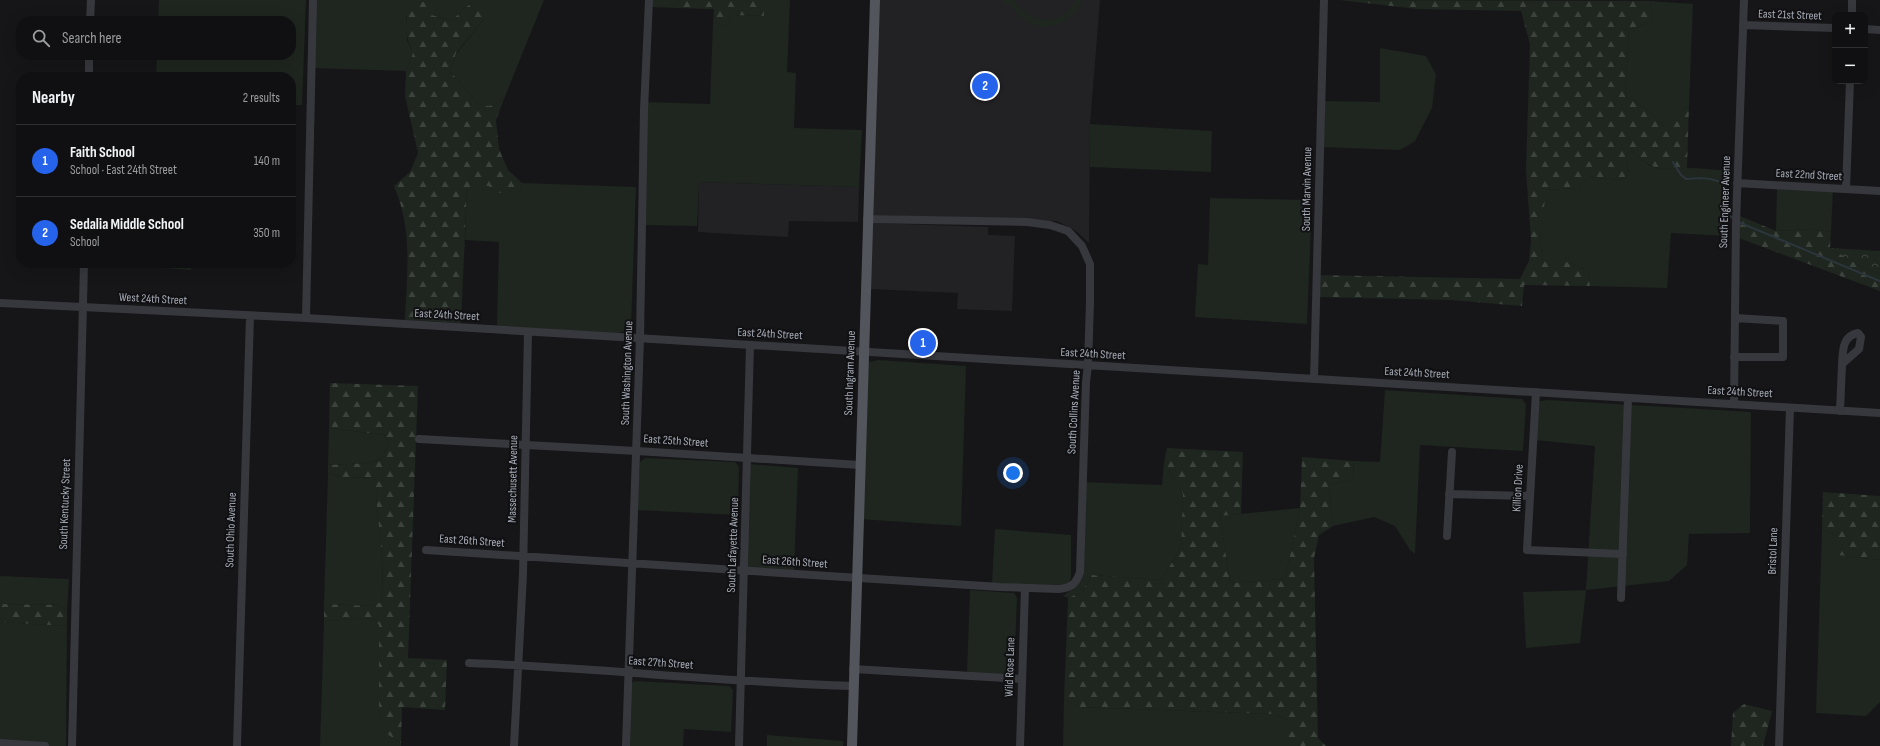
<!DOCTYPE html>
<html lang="en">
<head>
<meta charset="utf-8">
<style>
	body { margin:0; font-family:"Sofia Sans Condensed",sans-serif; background:#19191b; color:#f1f3f6 }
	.controls { position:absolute; right:12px; top:12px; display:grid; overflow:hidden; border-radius:8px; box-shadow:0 4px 16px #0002 }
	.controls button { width:36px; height:36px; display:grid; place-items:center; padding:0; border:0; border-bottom:1px solid #303032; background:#101012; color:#f1f3f6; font:20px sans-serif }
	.you { position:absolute; left:1013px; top:473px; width:14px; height:14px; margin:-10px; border:3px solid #fff; border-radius:50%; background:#1a73e8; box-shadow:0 0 0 6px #1a73e833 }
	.badge { display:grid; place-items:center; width:26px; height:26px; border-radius:50%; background:#2563eb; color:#fff; font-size:13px; font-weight:700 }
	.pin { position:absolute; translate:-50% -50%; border:2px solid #fff; box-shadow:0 1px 4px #0006 }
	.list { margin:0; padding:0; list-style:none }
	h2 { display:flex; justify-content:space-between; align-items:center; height:52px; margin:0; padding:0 16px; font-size:17px }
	h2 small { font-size:13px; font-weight:400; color:#9c9d9f }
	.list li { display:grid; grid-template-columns:26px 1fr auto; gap:12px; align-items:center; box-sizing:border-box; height:72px; padding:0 16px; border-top:1px solid #303032 }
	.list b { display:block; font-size:15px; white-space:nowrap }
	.list p { margin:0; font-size:13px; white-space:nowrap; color:#9c9d9f }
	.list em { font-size:13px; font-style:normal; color:#9c9d9f }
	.icon { flex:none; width:22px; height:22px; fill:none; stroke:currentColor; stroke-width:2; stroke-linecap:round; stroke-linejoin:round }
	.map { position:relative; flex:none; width:1880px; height:746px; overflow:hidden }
	.search { position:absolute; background:#101012; box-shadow:0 4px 16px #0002; left:16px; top:16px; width:280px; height:44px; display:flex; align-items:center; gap:10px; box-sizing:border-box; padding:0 14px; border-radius:16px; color:#9c9d9f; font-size:15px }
	.panel { position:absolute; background:#101012; box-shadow:0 4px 16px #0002; left:16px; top:72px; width:280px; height:196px; border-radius:16px }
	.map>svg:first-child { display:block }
	.built { fill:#222225 }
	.green { fill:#1e261f }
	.forest { fill:url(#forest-firs) }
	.park { fill:url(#park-crowns) }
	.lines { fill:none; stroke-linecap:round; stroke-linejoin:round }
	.stream { stroke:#2c353c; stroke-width:2 }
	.minor { stroke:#37383d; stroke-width:8 }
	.major { stroke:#53555c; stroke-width:10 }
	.labels { text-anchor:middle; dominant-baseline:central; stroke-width:4; stroke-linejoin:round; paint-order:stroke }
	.street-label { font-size:12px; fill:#a8adb8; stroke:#111113 }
</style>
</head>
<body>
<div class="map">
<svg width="1880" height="746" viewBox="0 0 1880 746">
	<defs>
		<pattern id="forest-firs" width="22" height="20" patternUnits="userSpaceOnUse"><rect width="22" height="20" fill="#1e261f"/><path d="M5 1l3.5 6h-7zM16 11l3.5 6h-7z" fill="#3c433d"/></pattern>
		<pattern id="park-crowns" width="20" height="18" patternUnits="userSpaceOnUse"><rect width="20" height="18" fill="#1e261f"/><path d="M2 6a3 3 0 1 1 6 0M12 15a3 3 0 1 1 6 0" fill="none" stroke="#3c433d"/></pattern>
	</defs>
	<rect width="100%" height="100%" fill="#161618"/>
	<!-- built -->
	<path class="built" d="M879 0H1100L1090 124 1089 243 1076 231 1057 221 873 215Z
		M699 182 859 187 858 222 789 221 788 237 698 232Z
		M871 223 988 227V235L1015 236 1012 311 957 309 958 293 869 289Z"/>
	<!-- green -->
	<path class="green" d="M159 0H306L302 105H291V77H156L157 55H291V21H158Z
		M313 0H544L504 99 489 106 478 104 450 71 456 54 484 19 472 2 451 21 432 15 406 17 407 40 413 53 406 71 311 68Z
		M649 0H679L677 8 649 7Z
		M764 0H790L787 72 796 73 794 128 862 130 859 187 699 182 697 226 644 225 647 102 710 104 713 23 728 26 731 15 764 16Z
		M1003 0H1014C1030 24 1061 28 1076 0H1083C1076 18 1054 31 1035 25 1024 22 1015 12 1009 4H1003Z
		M1650 1 1693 4 1689 106 1674 115 1664 127 1648 110 1625 96 1629 30 1653 21Z
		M1380 48 1426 56 1436 74 1432 108 1415 141 1400 150 1321 147 1324 101 1380 102Z
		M1090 124 1212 131 1211 172 1090 167Z
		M1632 151C1654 173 1659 168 1688 168 1702 168 1717 170 1731 171L1728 236 1671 233 1667 288 1590 286 1588 271 1567 262H1543L1540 241 1545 190 1576 188 1589 177 1621 180 1629 173 1625 155Z
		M522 183 636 187 631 325 629 329 616 334 497 326 499 242 465 240 467 186H488L500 193H521Z
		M1777 186 1833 190 1831 232 1810 229 1776 231Z
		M1210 198 1312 200 1307 324 1195 317 1198 264 1208 265Z
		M151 263H192L191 270 151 267Z
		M878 360 966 366 961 526 859 519 865 366 870 362Z
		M1385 390 1522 399 1526 404 1523 451 1420 445 1415 554 1410 550 1395 526 1374 517 1333 526 1329 485 1354 479 1353 461 1380 462Z
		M1548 400 1751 412 1750 533 1689 534 1687 565 1669 581 1586 590 1580 643 1526 648 1523 592 1586 590 1595 446 1535 440 1536 404 1540 401Z
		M329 428 384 435 389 443 382 458 369 463 328 465Z
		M645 458 735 462 739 467 738 515 637 510 640 462Z
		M1164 462 1183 494 1181 548 1161 580 1092 575 1082 592 1068 598 1063 596 1075 587 1079 575 1081 482 1162 485Z
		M748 464 798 468 794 570 744 567Z
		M328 473 342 477 376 478C375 519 387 561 381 602L372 606 324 604Z
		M1300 508 1285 579 1230 583 1220 516Z
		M995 529 1071 535V578L1068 585 992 584Z
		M1822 529 1834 534 1839 555 1880 560V702L1866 716 1816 713Z
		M0 576 69 579 67 612 59 605 0 604Z
		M970 590 1014 593 1017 598 1014 672 1011 675 967 673Z
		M369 618 379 625V712L384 731 401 743V746H320L324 621Z
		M0 622 67 626 66 746H0Z
		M635 681 729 686 733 690 731 732 684 729 683 746H629L630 684Z
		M1064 700 1080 707 1274 714 1288 720V746H1063Z
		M767 735 843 741V746H767Z"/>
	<!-- forest -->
	<path class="forest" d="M679 0H764V16L731 15 728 26 713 23 714 9 677 8Z
		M1340 0 1650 1 1653 21 1629 30 1625 96 1648 110 1664 127 1674 114 1689 106 1687 168C1660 170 1651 170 1632 151L1625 155 1629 173 1621 180 1589 177 1576 188 1546 190 1540 241 1543 261 1567 262 1588 271 1590 286 1524 285 1522 306 1451 300 1317 297V275L1520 279 1529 261 1531 240 1526 170 1530 44 1521 11 1417 9Z
		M411 1 428 2 432 15 451 21 472 2 486 8 484 19 456 53 450 71 478 104 489 106 504 99 496 120 499 149 508 170 522 183 521 193H500L488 186 467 187 461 323 405 320C407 274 413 230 394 186L410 172 418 153 405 96 406 71 413 53C404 34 404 21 411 1Z
		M1740 216 1776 231 1810 229 1831 232 1830 248 1866 269 1880 274V291L1739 238Z
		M330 383 418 386 408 658 447 660 445 710 402 707 401 743 384 732 379 712V625L369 618 324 621V604L372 606 381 602C387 561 375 519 376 478L342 477 328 473V465L369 463 382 458 389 443 384 435 329 428Z
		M1167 448 1243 452 1241 514 1220 516 1230 583 1285 579 1300 508 1302 457 1353 461 1354 479 1329 485 1333 526 1319 535 1314 558 1318 738 1326 746H1288V720L1274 714 1080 707 1064 700 1068 598 1082 592 1092 575 1161 580 1181 548 1183 494 1164 462Z
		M1823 492 1880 496V560L1838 555 1834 534 1822 529Z
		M0 604 59 605 67 612V626L0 622Z
		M1744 704 1772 711 1763 746H1731L1733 713Z"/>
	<!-- park -->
	<path class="park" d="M1830 248 1880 251V274L1866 269Z"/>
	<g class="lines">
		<!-- stream -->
		<path class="stream" d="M1673 162 1681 175 1686 179C1698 178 1711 177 1722 183L1725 190 1726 213 1735 220
			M1738 222 1880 281"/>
		<!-- minor -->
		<path class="minor" d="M1852 15V0
			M90 21 91 0
			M1743 25 1835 28
			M1865 29 1880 30
			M89 77V55
			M1737 183 1880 191
			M1846 189 1850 81
			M0 303 306 318 1880 413
			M306 318 313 0
			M1858 333 1861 337 1859 349 1842 364C1843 351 1842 336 1858 333Z
			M1734 357H1783V321L1735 318
			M1314 379 1324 0
			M1536 392 1527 550 1623 554
			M1734 404 1736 223 1744 0
			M1840 411 1842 364
			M419 439 637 451 860 465
			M1449 494 1530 496
			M1447 536 1452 452
			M426 550 1000 587 1059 589C1071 588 1076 584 1080 572L1086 382 1088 365 1090 302V264L1082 246 1068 231 1050 225 1027 222 867 219
			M1621 598 1628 398
			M469 663C597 668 724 682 852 686
			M853 669 1022 679
			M0 743 45 746
			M72 746 84 263
			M237 746 250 316
			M514 746 523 574 528 332
			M626 746 640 338 644 110 649 0
			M739 746 750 345
			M1020 746 1025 588
			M1779 746 1790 408"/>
		<!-- major -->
		<path class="major" d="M852 746 875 0"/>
	</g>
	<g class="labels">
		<!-- street labels -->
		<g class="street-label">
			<text transform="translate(1790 15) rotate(2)">East 21st Street</text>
			<text transform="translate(1809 175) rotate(3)">East 22nd Street</text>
			<text transform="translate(1307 189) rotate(-89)">South Marvin Avenue</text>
			<text transform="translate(1725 202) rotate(-88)">South Engineer Avenue</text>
			<text transform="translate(153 299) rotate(3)">West 24th Street</text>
			<text transform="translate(447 315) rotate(3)">East 24th Street</text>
			<text transform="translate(770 334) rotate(3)">East 24th Street</text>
			<text transform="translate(1093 354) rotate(3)">East 24th Street</text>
			<text transform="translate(627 373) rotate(-88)">South Washington Avenue</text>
			<text transform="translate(850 373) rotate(-88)">South Ingram Avenue</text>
			<text transform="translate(1417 373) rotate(3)">East 24th Street</text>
			<text transform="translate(1740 392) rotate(3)">East 24th Street</text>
			<text transform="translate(1074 412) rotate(-87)">South Collins Avenue</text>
			<text transform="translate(676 441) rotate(4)">East 25th Street</text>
			<text transform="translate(513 479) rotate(-89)">Massechusett Avenue</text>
			<text transform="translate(1518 488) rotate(-87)">Killion Drive</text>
			<text transform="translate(65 504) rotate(-88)">South Kentucky Street</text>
			<text transform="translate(231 530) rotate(-88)">South Ohio Avenue</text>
			<text transform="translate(472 541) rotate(4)">East 26th Street</text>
			<text transform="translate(733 545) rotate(-88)">South Lafayette Avenue</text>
			<text transform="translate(1773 551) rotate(-88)">Bristol Lane</text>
			<text transform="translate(795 562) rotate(4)">East 26th Street</text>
			<text transform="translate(661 663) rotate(4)">East 27th Street</text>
			<text transform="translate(1010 667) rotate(-88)">Wild Rose Lane</text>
		</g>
	</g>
</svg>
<div class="controls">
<button>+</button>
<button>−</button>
</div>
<div class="you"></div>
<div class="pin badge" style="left:923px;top:343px">1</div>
<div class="pin badge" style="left:985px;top:86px">2</div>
<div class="search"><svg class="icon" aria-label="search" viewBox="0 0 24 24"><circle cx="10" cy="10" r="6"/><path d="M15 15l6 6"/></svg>Search here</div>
<section class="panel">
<h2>Nearby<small>2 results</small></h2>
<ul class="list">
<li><span class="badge">1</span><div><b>Faith School</b><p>School · East 24th Street</p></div><em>140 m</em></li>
<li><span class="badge">2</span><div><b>Sedalia Middle School</b><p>School</p></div><em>350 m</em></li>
</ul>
</section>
</div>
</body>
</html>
